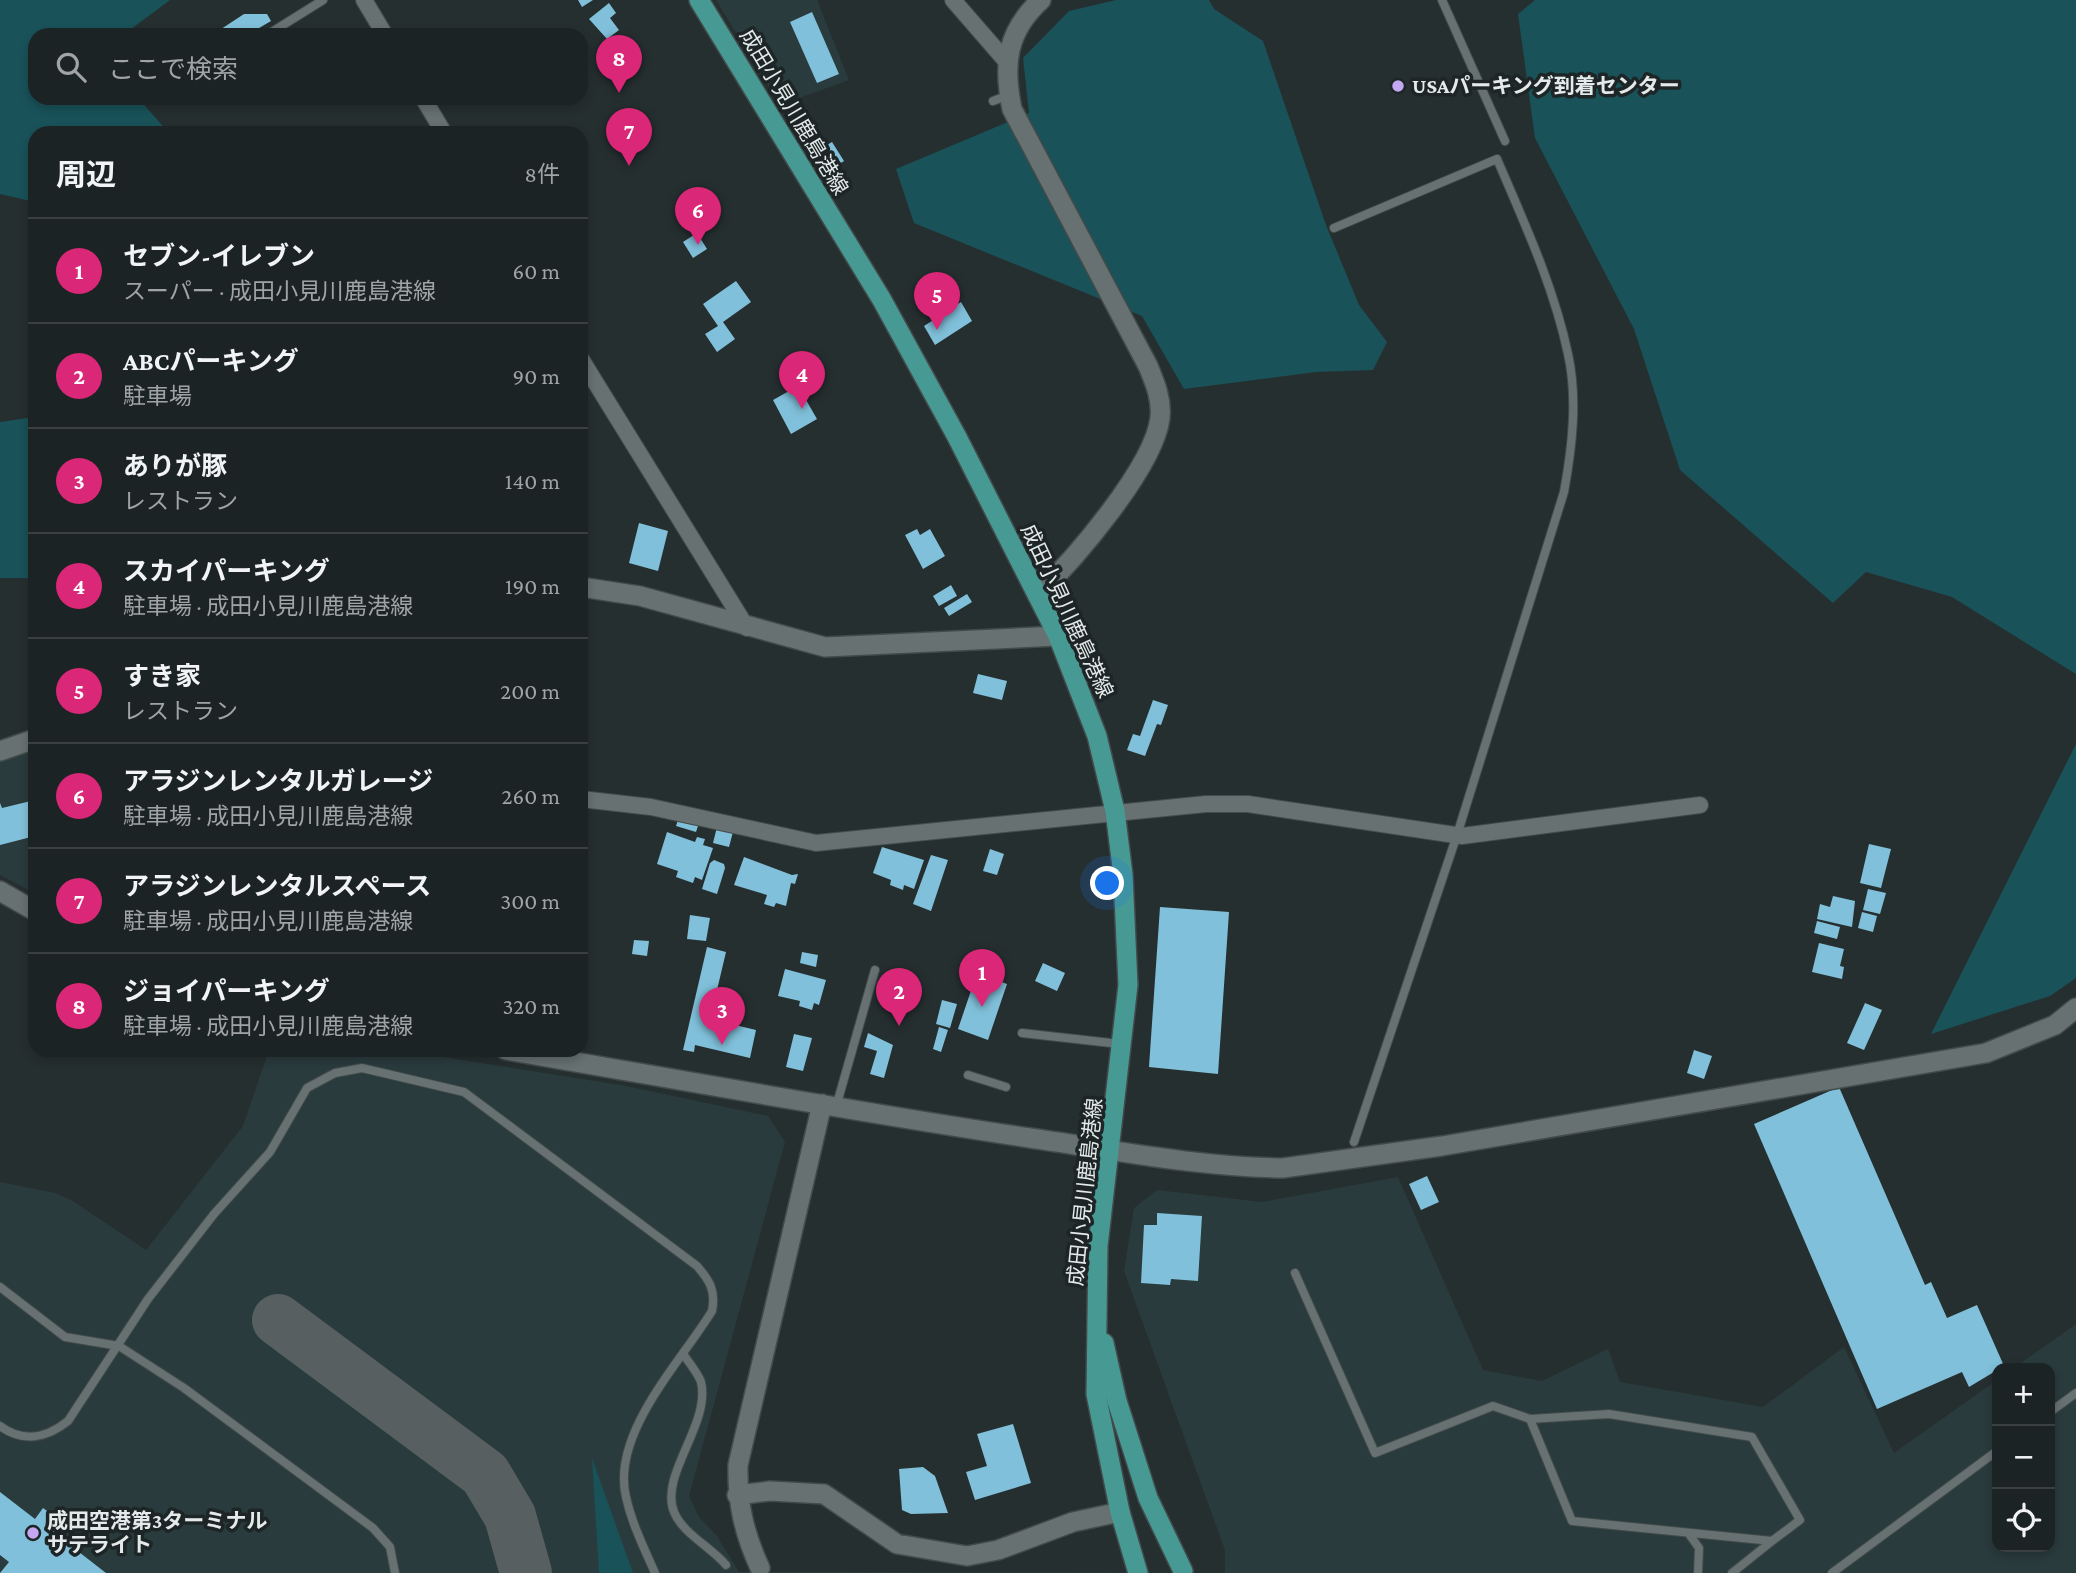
<!DOCTYPE html>
<html lang="ja">
<head>
<meta charset="utf-8">
<style>
	body { margin:0; font-family:"Crimson Pro","Noto Sans JP",serif; background:#252b2c; color:#f1f3f6 }
	.controls { position:absolute; right:21px; bottom:21px; display:grid; overflow:hidden; border-radius:14px; box-shadow:0 4px 10px #0003 }
	.controls button { width:63px; height:63px; display:grid; place-items:center; padding:0; border:0; border-bottom:2px solid #3a4041; background:#1c2324; color:#f1f3f6; font:35px sans-serif }
	.you { position:absolute; left:1108px; top:884px; width:24px; height:24px; margin:-18px; border:5px solid #fff; border-radius:50%; background:#1a73e8; box-shadow:0 0 0 10px #1a73e833 }
	.badge { display:grid; place-items:center; width:46px; height:46px; border-radius:50%; background:#db2777; color:#fff; font-size:23px; font-weight:700 }
	.pin { position:absolute; translate:-50% -58px; filter:drop-shadow(0 2px 4px #0008) }
	.pin::after { content:''; position:absolute; top:37px; width:24px; height:21px; background:inherit; clip-path:polygon(0 0,100% 0,50% 100%) }
	.list { margin:0; padding:0; list-style:none }
	h2 { display:flex; justify-content:space-between; align-items:center; height:91px; margin:0; padding:0 28px; font-size:30px }
	h2 small { font-size:23px; font-weight:400; color:#a0a4a6 }
	.list li { display:grid; grid-template-columns:46px 1fr auto; gap:21px; align-items:center; box-sizing:border-box; height:105px; padding:0 28px; border-top:2px solid #3a4041 }
	.list b { display:block; font-size:26px; white-space:nowrap }
	.list p { margin:0; font-size:23px; white-space:nowrap; color:#a0a4a6 }
	.list em { font-size:23px; font-style:normal; color:#a0a4a6 }
	.icon { flex:none; width:38px; height:38px; fill:none; stroke:currentColor; stroke-width:2; stroke-linecap:round; stroke-linejoin:round }
	.map { position:relative; flex:none; width:2076px; height:1573px; overflow:hidden }
	.search { position:absolute; background:#1c2324; box-shadow:0 4px 10px #0003; left:28px; top:28px; width:560px; height:77px; display:flex; align-items:center; gap:18px; box-sizing:border-box; padding:0 24px; border-radius:21px; color:#a0a4a6; font-size:26px }
	.panel { position:absolute; background:#1c2324; box-shadow:0 4px 10px #0003; left:28px; top:126px; width:560px; height:931px; border-radius:21px }
	.map>svg:first-child { display:block }
	.built { fill:#2a3b3d }
	.green { fill:#195259 }
	.lines { fill:none; stroke-linecap:round; stroke-linejoin:round }
	.taxiway { stroke:#575f60; stroke-width:52 }
	.building { fill:#81c0da }
	.service-casing { stroke:#424a4a; stroke-width:10 }
	.minor-casing { stroke:#424a4a; stroke-width:18 }
	.tertiary-casing { stroke:#424a4a; stroke-width:22 }
	.primary-casing { stroke:#424a4a; stroke-width:22 }
	.service { stroke:#677172; stroke-width:8 }
	.minor { stroke:#677172; stroke-width:16 }
	.tertiary { stroke:#677172; stroke-width:19 }
	.primary { stroke:#479a94; stroke-width:19 }
	.poi-dot { fill:#c4a7f1; stroke:#1d2526; stroke-width:2.5 }
	.labels { text-anchor:middle; dominant-baseline:central; stroke-width:7; stroke-linejoin:round; paint-order:stroke }
	.poi-label { font-size:21px; font-weight:bold; fill:#e4eaea; stroke:#1d2526; text-anchor:start }
	.street-label { font-size:21px; fill:#e4eaea; stroke:#1d2526 }
</style>
</head>
<body>
<div class="map">
<svg width="2076" height="1573" viewBox="0 0 2076 1573">
	<rect width="100%" height="100%" fill="#262f30"/>
	<!-- built -->
	<path class="built" d="M716 0H817L849 80 780 105Z
		M35 745V893L0 875V757Z
		M269 1050H399L626 1086 768 1116 785 1142 689 1496 699 1517 717 1536 739 1572 1225 1573V1550L1124 1271 1134 1208 1157 1190 1262 1202 1398 1177 1483 1370 1542 1381 1608 1349 1620 1382 1763 1407 1844 1347 1894 1453 1997 1380V1547H2050V1368H2014L2076 1324V1573H0V1182L55 1193 71 1200 146 1250 243 1126Z"/>
	<!-- green -->
	<path class="green" d="M0 0H170L123 35H35V98H138L169 133H35V202L0 194Z
		M1116 0H1209L1214 9 1263 41 1326 225 1359 305 1387 342 1373 370 1316 372 1184 389 1142 316 914 223 896 169 1029 113 1023 58 1069 11Z
		M1535 0H2076V674L1952 597 1866 572 1833 603 1680 470 1634 329 1535 138 1518 14Z
		M35 417V578H0V422Z
		M2076 744V978L2050 996 1931 1034Z
		M592 1458 633 1573H599Z"/>
	<g class="lines">
		<!-- taxiway -->
		<path class="taxiway" d="M278 1320 485 1474 510 1516 526 1573"/>
	</g>
	<!-- building -->
	<path class="building" d="M578 0H593L582 7Z
		M609 3 616 13 610 18 619 30 607 39 589 19Z
		M812 12 839 74 817 83 790 22Z
		M244 14H267L271 21 247 35H212Z
		M832 142 844 161 827 172 815 152Z
		M697 233 707 249 693 258 683 242Z
		M736 281 751 302 723 322 735 339 717 352 705 334 718 326 703 304Z
		M961 302 972 321 935 345 924 326Z
		M798 386 817 419 791 434 773 400Z
		M639 523 668 531 658 571 629 563Z
		M917 529 920 535 930 529 945 556 923 569 905 535Z
		M951 585 957 596 939 606 933 596Z
		M967 594 972 602 949 616 944 608Z
		M978 674 1007 681 1002 700 973 693Z
		M1153 700 1168 705 1161 725 1157 724 1145 756 1127 750 1133 734 1140 736Z
		M35 800V836L0 845V803L2 808Z
		M679 817 699 823 696 832 676 826Z
		M717 827 733 832 729 847 713 843Z
		M667 832 695 842 697 837 705 839 703 845 713 848 702 880 695 877 693 883 676 877 678 871 657 864Z
		M1869 844 1891 849 1881 888 1860 883Z
		M882 847 924 860 914 889 904 885 903 890 890 885 891 880 873 873Z
		M990 849 1004 854 997 875 983 871Z
		M931 855 948 860 931 911 913 904Z
		M744 857 792 875 798 874 795 884 791 883 786 906 776 903 774 907 764 904 767 895 734 885Z
		M714 860 724 864 725 868 717 894 702 889 710 863Z
		M1868 889 1886 893 1880 914 1863 910Z
		M1833 896 1855 901 1852 927 1817 919 1820 904 1830 907Z
		M1160 907 1229 912 1218 1074 1149 1067Z
		M1862 912 1877 916 1873 932 1858 928Z
		M690 915 710 918 706 941 687 939Z
		M1817 921 1840 927 1837 939 1814 933Z
		M634 940 649 941 647 956 632 954Z
		M1819 943 1844 949 1840 966 1844 967 1842 979 1812 972Z
		M707 947 726 952 708 1028 729 1033 731 1024 756 1030 750 1058 695 1045 694 1052 683 1050Z
		M802 952 818 955 816 967 800 963Z
		M1043 963 1065 973 1057 991 1035 981Z
		M785 969 826 980 819 1005 814 1003 812 1010 799 1006 800 1001 778 996Z
		M977 973 1007 984 988 1040 958 1029Z
		M942 1000 957 1004 950 1028 936 1024Z
		M1865 1003 1882 1010 1864 1050 1847 1043Z
		M939 1027 948 1030 941 1052 933 1049Z
		M868 1033 893 1045 884 1078 870 1074 877 1051 864 1047Z
		M794 1034 812 1038 803 1071 786 1067Z
		M1694 1050 1712 1056 1704 1079 1687 1073Z
		M1839 1087 1925 1285 1931 1282 1947 1318 1977 1305 2004 1366 1969 1387 1962 1372 1877 1409 1754 1124Z
		M1427 1176 1439 1202 1421 1210 1409 1184Z
		M1157 1213 1202 1216 1198 1281 1171 1279 1170 1285 1141 1283 1144 1225H1157Z
		M1013 1424 1031 1483 975 1500 966 1472 987 1466 977 1434Z
		M923 1467 935 1476 948 1513 911 1514 902 1510 899 1469Z
		M0 1492 35 1519 43 1508 69 1527 61 1538 106 1573H0L9 1562 0 1555Z"/>
	<g class="lines">
		<!-- service casing -->
		<g class="service-casing">
			<path id="service" d="M1442 0 1505 141
				M267 35 323 0
				M993 101 1009 95
				M1334 228 1497 159C1524 222 1554 287 1568 354 1578 399 1572 448 1564 492L1457 835 1354 1142
				M1022 1033 1120 1044
				M968 1075 1006 1087
				M836 1107 875 970
				M1295 1273 1375 1453 1493 1406 1530 1419 1609 1414 1752 1437 1800 1520 1772 1541 1572 1521 1530 1419
				M0 1287 65 1337 119 1346 184 1388 373 1528 390 1547 395 1573
				M684 1355C689 1363 698 1373 701 1382 711 1424 659 1475 674 1512 683 1534 711 1547 726 1565
				M2050 1412 2076 1393
				M0 1426C23 1443 47 1438 68 1421L148 1299 214 1214 270 1152 307 1088 335 1073 362 1068 464 1092 697 1266C710 1281 716 1291 712 1311 681 1362 611 1433 626 1497 632 1524 644 1548 655 1573
				M1689 1534 1699 1548 1698 1573
				M1732 1573 1772 1541
				M1832 1573 1997 1451"/>
		</g>
		<!-- minor casing -->
		<g class="minor-casing">
			<path id="minor" d="M364 0 385 35
				M953 0 1006 61
				M423 98 444 133
				M581 359 747 628
				M581 799 651 807 816 843 1206 804H1248L1462 836 1700 805"/>
		</g>
		<!-- tertiary casing -->
		<g class="tertiary-casing">
			<path id="tertiary" d="M581 587 640 596 825 647 1058 636
				M1038 594C1074 560 1154 467 1160 418 1162 399 1155 383 1148 366L1012 109C1003 65 1006 32 1041 0
				M0 751 35 739
				M0 891 35 911
				M506 1050C681 1080 855 1112 1030 1138 1113 1150 1199 1167 1283 1168L1442 1146 1986 1053 2055 1025 2076 1008
				M737 1495 770 1491 824 1494 897 1544 967 1556 998 1550 1073 1522 1120 1512
				M760 1568C744 1533 737 1503 738 1465L822 1104"/>
		</g>
		<!-- primary casing -->
		<g class="primary-casing">
			<path id="primary" d="M699 0 882 300 957 437 1058 636 1097 736 1115 811 1123 875 1128 985 1098 1246 1096 1394 1120 1512 1138 1573
				M1104 1343 1117 1401 1148 1498 1183 1571"/>
		</g>
		<!-- service -->
		<use href="#service" class="service"/>
		<!-- minor -->
		<use href="#minor" class="minor"/>
		<!-- tertiary -->
		<use href="#tertiary" class="tertiary"/>
		<!-- primary -->
		<use href="#primary" class="primary"/>
	</g>
	<!-- markers -->
	<g class="poi-dot">
		<circle cx="1398" cy="86" r="7"/>
		<circle cx="33" cy="1533" r="7"/>
	</g>
	<g class="labels">
		<!-- poi labels -->
		<g class="poi-label">
			<text x="1412" y="86">USAパーキング到着センター</text>
			<text x="47" y="1521">成田空港第3ターミナル<tspan x="47" dy="24">サテライト</tspan></text>
		</g>
		<!-- street labels -->
		<g class="street-label">
			<text transform="translate(794 112) rotate(59)">成田小見川鹿島港線</text>
			<text transform="translate(1067 611) rotate(65)">成田小見川鹿島港線</text>
			<text transform="translate(1085 1192) rotate(-84)">成田小見川鹿島港線</text>
		</g>
	</g>
</svg>
<div class="controls">
<button>+</button>
<button>−</button>
<button><svg class="icon" aria-label="locate" viewBox="0 0 24 24"><circle cx="12" cy="12" r="6"/><path d="M12 2v4M12 18v4M2 12h4M18 12h4"/></svg></button>
</div>
<div class="you"></div>
<div class="pin badge" style="left:982px;top:1007px">1</div>
<div class="pin badge" style="left:899px;top:1026px">2</div>
<div class="pin badge" style="left:722px;top:1045px">3</div>
<div class="pin badge" style="left:802px;top:409px">4</div>
<div class="pin badge" style="left:937px;top:330px">5</div>
<div class="pin badge" style="left:698px;top:245px">6</div>
<div class="pin badge" style="left:629px;top:166px">7</div>
<div class="pin badge" style="left:619px;top:93px">8</div>
<div class="search"><svg class="icon" aria-label="search" viewBox="0 0 24 24"><circle cx="10" cy="10" r="6"/><path d="M15 15l6 6"/></svg>ここで検索</div>
<section class="panel">
<h2>周辺<small>8件</small></h2>
<ul class="list">
<li><span class="badge">1</span><div><b>セブン-イレブン</b><p>スーパー · 成田小見川鹿島港線</p></div><em>60 m</em></li>
<li><span class="badge">2</span><div><b>ABCパーキング</b><p>駐車場</p></div><em>90 m</em></li>
<li><span class="badge">3</span><div><b>ありが豚</b><p>レストラン</p></div><em>140 m</em></li>
<li><span class="badge">4</span><div><b>スカイパーキング</b><p>駐車場 · 成田小見川鹿島港線</p></div><em>190 m</em></li>
<li><span class="badge">5</span><div><b>すき家</b><p>レストラン</p></div><em>200 m</em></li>
<li><span class="badge">6</span><div><b>アラジンレンタルガレージ</b><p>駐車場 · 成田小見川鹿島港線</p></div><em>260 m</em></li>
<li><span class="badge">7</span><div><b>アラジンレンタルスペース</b><p>駐車場 · 成田小見川鹿島港線</p></div><em>300 m</em></li>
<li><span class="badge">8</span><div><b>ジョイパーキング</b><p>駐車場 · 成田小見川鹿島港線</p></div><em>320 m</em></li>
</ul>
</section>
</div>
</body>
</html>
